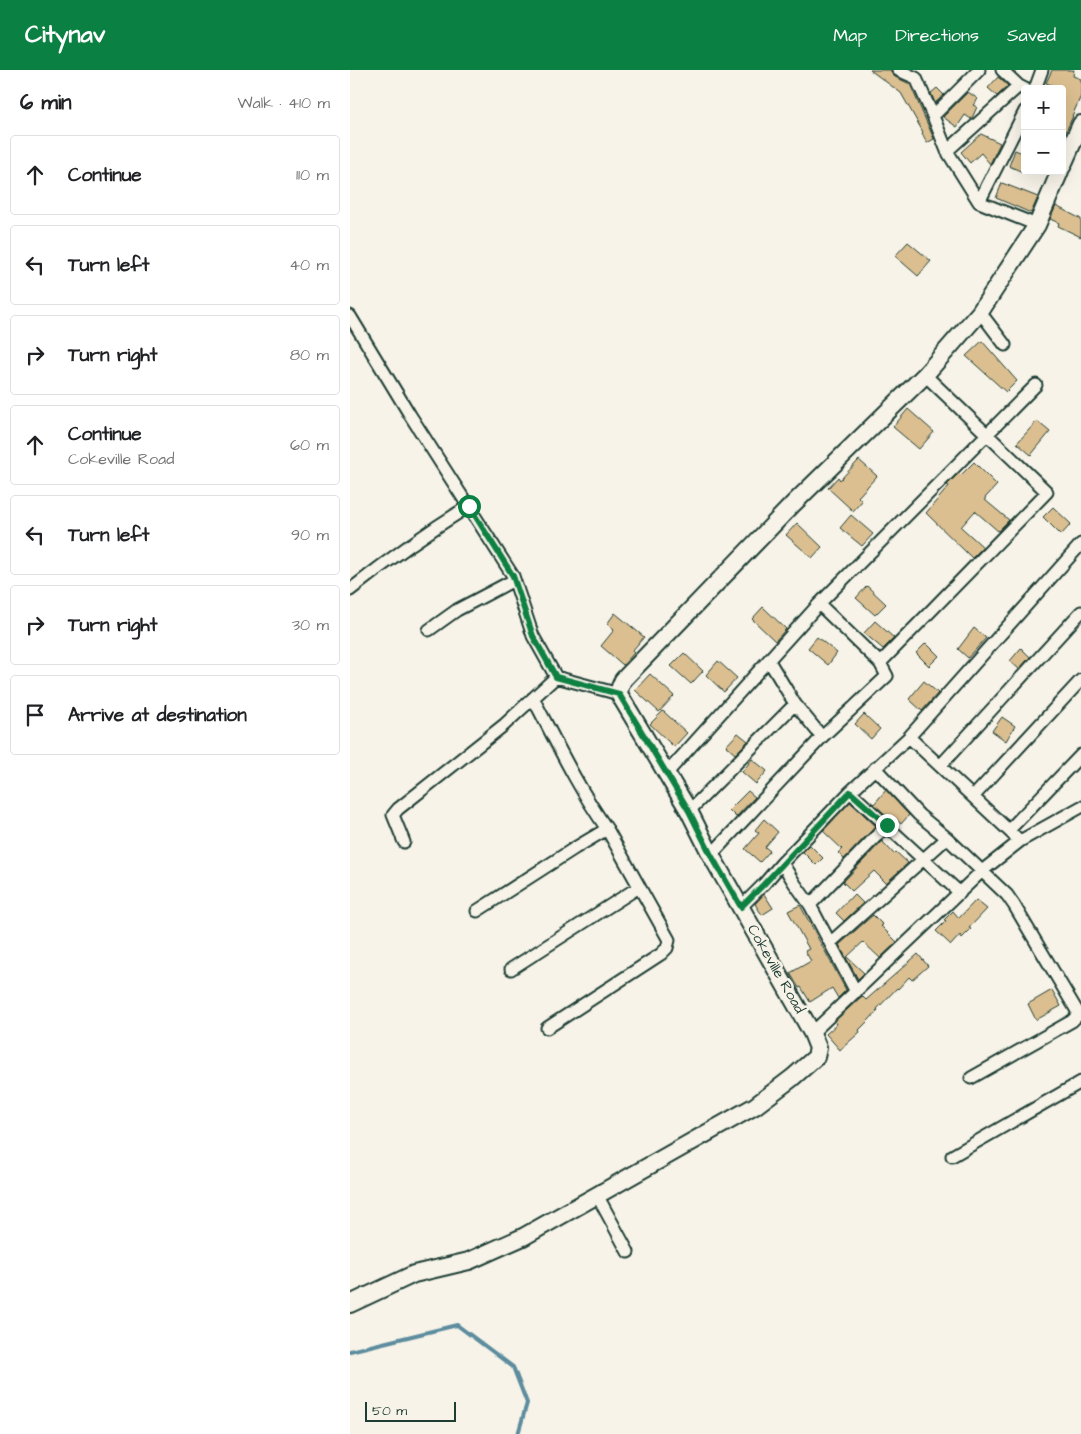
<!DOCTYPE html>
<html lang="en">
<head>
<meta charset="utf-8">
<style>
	body { margin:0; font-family:"Architects Daughter",sans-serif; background:#f6f6f6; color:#202124 }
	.controls { position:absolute; right:15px; top:15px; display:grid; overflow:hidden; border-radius:5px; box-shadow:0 5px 20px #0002 }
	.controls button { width:45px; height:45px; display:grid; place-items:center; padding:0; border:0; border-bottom:1px solid #e0e0e0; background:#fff; color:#202124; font:25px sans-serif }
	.scale { position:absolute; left:15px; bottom:12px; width:91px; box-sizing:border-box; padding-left:5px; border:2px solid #1f3d34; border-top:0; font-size:14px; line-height:18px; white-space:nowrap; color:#1f3d34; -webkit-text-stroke:4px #f7f3e8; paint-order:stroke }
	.stop { position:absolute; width:15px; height:15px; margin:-11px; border:4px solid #0b8043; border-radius:50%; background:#fff }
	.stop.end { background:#0b8043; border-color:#fff; box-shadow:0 1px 5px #0008 }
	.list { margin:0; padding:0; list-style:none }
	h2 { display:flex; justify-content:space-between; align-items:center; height:65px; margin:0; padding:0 20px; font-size:21px }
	h2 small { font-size:16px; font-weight:400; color:#757577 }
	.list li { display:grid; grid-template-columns:32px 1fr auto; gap:15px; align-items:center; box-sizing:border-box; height:80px; margin:0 10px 10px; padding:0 10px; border:1px solid #e0e0e0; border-radius:5px }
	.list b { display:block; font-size:19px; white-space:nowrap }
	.list p { margin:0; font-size:16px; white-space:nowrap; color:#757577 }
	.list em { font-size:16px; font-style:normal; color:#757577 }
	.icon { flex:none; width:28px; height:28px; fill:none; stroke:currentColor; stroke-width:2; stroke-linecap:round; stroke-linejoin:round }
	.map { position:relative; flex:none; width:731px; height:1364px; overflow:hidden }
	header { display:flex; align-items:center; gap:30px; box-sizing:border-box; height:70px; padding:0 25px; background:#0b8043; color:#fff }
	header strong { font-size:24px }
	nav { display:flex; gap:28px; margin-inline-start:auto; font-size:18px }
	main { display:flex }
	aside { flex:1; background:#fff }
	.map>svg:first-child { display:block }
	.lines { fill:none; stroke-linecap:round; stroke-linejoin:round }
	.stream { stroke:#5c8c9e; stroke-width:4 }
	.building { fill:#dbbf90; stroke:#1f3d34 }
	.street-casing { stroke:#1f3d34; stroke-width:15 }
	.secondary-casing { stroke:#1f3d34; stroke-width:20 }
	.street { stroke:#f7f3e8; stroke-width:11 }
	.secondary { stroke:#f7f3e8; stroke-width:16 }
	.route { stroke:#0b8043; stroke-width:6 }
	.labels { text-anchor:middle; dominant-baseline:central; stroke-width:5; stroke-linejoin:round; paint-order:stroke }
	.street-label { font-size:15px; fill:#1f3d34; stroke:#f7f3e8 }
</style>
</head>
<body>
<header>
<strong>Citynav</strong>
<nav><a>Map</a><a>Directions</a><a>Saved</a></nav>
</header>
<main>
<aside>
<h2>6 min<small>Walk · 410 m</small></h2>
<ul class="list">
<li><svg class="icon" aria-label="ahead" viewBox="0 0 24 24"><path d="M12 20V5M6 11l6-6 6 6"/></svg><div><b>Continue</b></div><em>110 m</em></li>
<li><svg class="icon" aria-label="left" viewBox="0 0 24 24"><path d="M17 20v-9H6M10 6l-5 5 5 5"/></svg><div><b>Turn left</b></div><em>40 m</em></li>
<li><svg class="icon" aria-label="right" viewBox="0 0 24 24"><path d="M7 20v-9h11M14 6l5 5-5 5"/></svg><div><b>Turn right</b></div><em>80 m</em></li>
<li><svg class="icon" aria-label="ahead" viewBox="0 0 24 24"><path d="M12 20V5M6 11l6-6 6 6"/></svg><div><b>Continue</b><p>Cokeville Road</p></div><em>60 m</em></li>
<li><svg class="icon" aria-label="left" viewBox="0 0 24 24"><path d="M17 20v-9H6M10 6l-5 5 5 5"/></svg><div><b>Turn left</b></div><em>90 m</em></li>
<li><svg class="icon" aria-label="right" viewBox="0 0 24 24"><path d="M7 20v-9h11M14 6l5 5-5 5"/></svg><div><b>Turn right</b></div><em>30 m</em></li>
<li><svg class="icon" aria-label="arrive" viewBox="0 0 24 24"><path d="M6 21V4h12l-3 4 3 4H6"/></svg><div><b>Arrive at destination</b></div></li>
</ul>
</aside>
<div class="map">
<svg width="731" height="1364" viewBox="0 0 731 1364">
	<rect width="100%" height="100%" fill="#f7f3e8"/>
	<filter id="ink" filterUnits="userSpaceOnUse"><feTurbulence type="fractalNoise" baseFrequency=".02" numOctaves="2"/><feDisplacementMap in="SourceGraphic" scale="10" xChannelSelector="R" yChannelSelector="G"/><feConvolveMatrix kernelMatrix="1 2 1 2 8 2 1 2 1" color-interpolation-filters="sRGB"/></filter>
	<g filter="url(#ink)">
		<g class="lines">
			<!-- stream -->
			<path class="stream" d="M0 1281 107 1255 163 1297 177 1333 168 1364"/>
		</g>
		<!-- building -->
		<path class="building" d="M520 0H541L542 4 545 7 560 14 584 69 577 73 572 63 573 62 551 23Z
			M702 0H724L723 6 731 9V26L722 46H723L712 70V19L696 13Z
			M648 7 658 16 647 26 638 18Z
			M587 18 594 25 585 33 581 23Z
			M618 22 628 29 623 35 627 37 622 48 621 49 615 45 607 57 593 47Z
			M631 64 650 73 640 94 631 83 620 93 611 82Z
			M665 80 675 84V103L659 96Z
			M652 113 688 127 681 143 646 128Z
			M706 136 731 149V167L708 156 709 153 700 149Z
			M558 172 581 191 568 206 545 186Z
			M632 271 667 311 656 322 616 286Z
			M558 339 584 362 569 379 543 357Z
			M687 351 700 362 681 385 667 373Z
			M509 390 527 406 508 427 512 431 503 441 478 418 488 407 490 410Z
			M624 392 647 415 635 428V430L659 450 648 461 625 441 611 457 633 477 622 488 576 443 599 416 597 415 609 403 611 405Z
			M703 437 721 454 711 465 693 447Z
			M501 445 523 464 512 476 490 458Z
			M447 453 472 477 462 488 436 465Z
			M517 516 536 534 525 545 506 528Z
			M413 537 436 559 425 571 402 549Z
			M265 543 294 567 282 581 284 583 273 595 251 576 264 560 257 554Z
			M525 551 544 568 533 579 514 563Z
			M624 558 636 568 618 588 608 579Z
			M467 567 487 583 478 595 458 578Z
			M576 573 589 586 579 596 566 583Z
			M671 578 680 587 669 599 660 591Z
			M334 583 353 601 341 614 321 596Z
			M368 591 387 608 374 622 356 605Z
			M300 604 324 626 309 642 285 620Z
			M574 611 588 623 572 641 559 629Z
			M313 641 337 663 324 677 300 654Z
			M514 644 530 659 521 669 505 654Z
			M652 647 665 656 656 671 642 661Z
			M388 663 398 671 385 684 376 676Z
			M402 689 417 701 406 714 392 702Z
			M536 720 559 745 551 754 542 746 539 748 524 734Z
			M398 721 405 727 386 747 379 740Z
			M500 732 526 756 494 789 488 783 492 779 473 761Z
			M414 749 428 762 415 777 420 781 410 792 395 779 409 763 405 760Z
			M532 771 544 784 546 782 558 793 536 813 524 801 502 821 493 812Z
			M460 775 473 788 466 795 453 782Z
			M414 824 423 838 412 845 405 834Z
			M504 824 513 833 494 851 486 843Z
			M626 830 637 839 619 858 621 859 612 868 610 865 601 875 586 861 596 851 594 850 603 841 609 848Z
			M450 835 496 920 488 928 482 918 460 932 451 917 449 918 440 903 461 891 455 881 459 879 438 841Z
			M523 845 533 855 531 856 547 872 530 888 513 872 497 887 514 903 508 909 489 875Z
			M568 884 578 896 562 910 559 907 548 919 547 918 527 939 528 940 519 950 509 960 510 962 490 980 476 964 487 954 485 951 512 926 516 930Z
			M702 920 711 936 686 950 678 934Z"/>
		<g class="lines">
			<!-- street casing -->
			<g class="street-casing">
				<path id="street" d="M548 0 566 8 583 46 597 81 629 132 687 155
					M652 0 669 16 675 19
					M685 19 692 0
					M583 46 629 0
					M597 81 669 16
					M629 132 675 41
					M630 242 655 275
					M0 246 60 345 163 506 183 566 206 607 269 624
					M0 520C38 490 77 462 119 436
					M79 560 107 540 164 510
					M419 591 445 634 472 667
					M530 593 697 422 575 305
					M183 628C206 672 228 718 257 759L319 870 317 878 311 884 197 958
					M559 667 670 771
					M590 696 731 542
					M525 698 569 745 597 768 657 825 664 835 727 941V946L722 951 621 1008
					M316 704 469 534 686 315
					M500 722 610 823
					M623 727 731 610
					M339 741 445 634
					M659 760 731 685
					M54 772 43 745 48 739 154 655 206 607
					M361 785 472 667 537 606 530 593 469 534
					M432 793 445 814 460 835 506 922
					M460 835 537 755
					M391 837 414 814 432 793 500 722 559 667 731 474
					M127 841 225 778 257 759
					M480 873 597 768
					M161 899 289 817
					M462 963 632 801 670 771 731 737
					M602 1086 731 1012
					M247 1125 278 1182"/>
			</g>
			<!-- secondary casing -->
			<g class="secondary-casing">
				<path id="secondary" d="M712 97 731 54
					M0 1234 64 1204 119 1191 173 1167 405 1036 442 1008 466 987 468 978 462 963 361 785 339 741 269 624 270 617 273 610 443 434 575 305 630 242 687 155 710 101"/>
			</g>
			<!-- street -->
			<use href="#street" class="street"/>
			<!-- secondary -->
			<use href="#secondary" class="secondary"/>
		</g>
	</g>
	<g class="lines" filter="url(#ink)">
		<!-- route -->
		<path class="route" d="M119 436 163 506 183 566 206 607 269 624 339 741 361 785 391 837 414 814 500 722 537 755"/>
	</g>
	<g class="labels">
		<!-- street labels -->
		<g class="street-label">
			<text transform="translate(426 899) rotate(60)">Cokeville Road</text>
		</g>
	</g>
</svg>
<div class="controls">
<button>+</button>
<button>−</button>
</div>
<div class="scale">50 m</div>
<div class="stop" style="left:119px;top:436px"></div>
<div class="stop end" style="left:537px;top:755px"></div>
</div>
</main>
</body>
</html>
